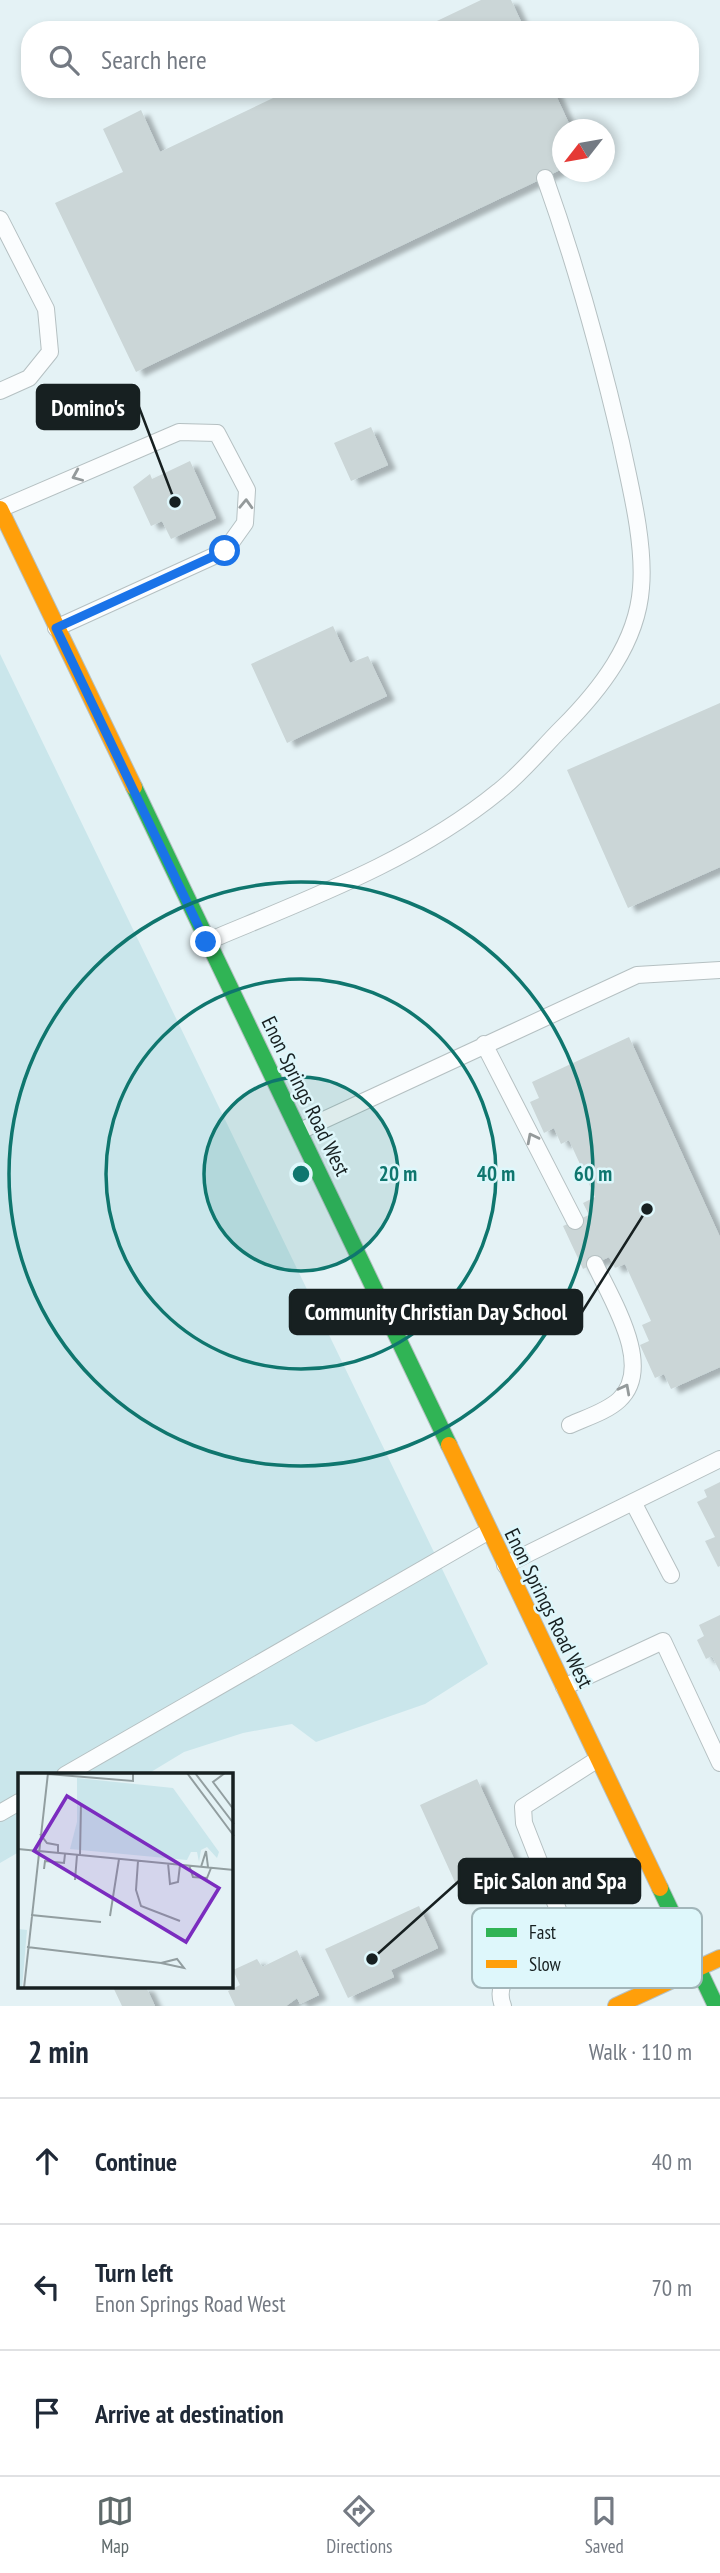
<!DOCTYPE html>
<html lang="en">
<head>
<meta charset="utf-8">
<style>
	body { margin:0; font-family:"PT Sans Narrow",sans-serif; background:#f2f2f3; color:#1f2937 }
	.compass { position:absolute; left:552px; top:119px; width:63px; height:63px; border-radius:50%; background:#fff; box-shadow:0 4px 10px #0003; rotate:239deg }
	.stop { position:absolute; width:21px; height:21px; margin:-16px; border:5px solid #1a73e8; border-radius:50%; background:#fff }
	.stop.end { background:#1a73e8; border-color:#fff; box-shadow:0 2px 7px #0008 }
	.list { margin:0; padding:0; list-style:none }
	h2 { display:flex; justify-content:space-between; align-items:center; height:91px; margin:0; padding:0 28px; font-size:30px }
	h2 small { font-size:23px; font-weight:400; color:#747a83 }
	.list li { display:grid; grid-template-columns:46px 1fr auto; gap:21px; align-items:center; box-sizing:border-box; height:126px; padding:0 28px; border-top:2px solid #e0e1e3 }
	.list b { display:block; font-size:26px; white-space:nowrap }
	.list p { margin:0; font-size:23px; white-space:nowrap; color:#747a83 }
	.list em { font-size:23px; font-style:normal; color:#747a83 }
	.icon { flex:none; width:38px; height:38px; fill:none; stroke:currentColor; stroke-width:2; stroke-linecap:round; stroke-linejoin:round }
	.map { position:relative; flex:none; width:720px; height:2006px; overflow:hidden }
	.search { position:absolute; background:#fff; box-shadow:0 4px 10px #0003; left:21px; right:21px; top:21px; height:77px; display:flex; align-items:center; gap:18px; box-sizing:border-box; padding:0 24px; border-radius:28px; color:#747a83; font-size:26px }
	.sheet { height:469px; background:#fff }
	nav { display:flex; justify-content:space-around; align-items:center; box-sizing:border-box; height:98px; border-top:2px solid #e0e1e3; background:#fff; font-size:19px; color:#747a83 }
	nav a { display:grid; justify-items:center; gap:4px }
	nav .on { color:#5f6a6b }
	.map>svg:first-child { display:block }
	.green { fill:#cae6eb }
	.building { fill:#cbd6d7; filter:url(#shadow) }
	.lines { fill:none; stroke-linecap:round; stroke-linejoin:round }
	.lane-casing { stroke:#b5c0c2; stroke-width:18 }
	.fast-casing { stroke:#b5c0c2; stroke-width:18 }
	.slow-casing { stroke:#b5c0c2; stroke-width:18 }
	.lane { stroke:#fbfdfe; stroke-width:16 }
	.fast { stroke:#30b455; stroke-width:16 }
	.slow { stroke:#ff9f0a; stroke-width:16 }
	.oneway { stroke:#949a9b }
	.route { stroke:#1a73e8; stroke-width:9 }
	.ring { fill:none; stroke:#0f766e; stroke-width:3.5 }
	.labels { text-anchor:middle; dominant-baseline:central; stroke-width:5; stroke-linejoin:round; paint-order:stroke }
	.street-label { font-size:21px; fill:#172021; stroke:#def7fb }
	.inset-road { fill:none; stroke:#929ea0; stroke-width:2 }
	.view { fill:#7b2cbf; fill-opacity:0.15; stroke:#7b2cbf; stroke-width:3.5 }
	.inset-edge { fill:none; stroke:#172021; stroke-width:3.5 }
	.key { fill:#def7fb; stroke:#a2b6ba; stroke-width:2 }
	.key-label { font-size:19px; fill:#172021 }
	.centre { fill:#0f766e; stroke:#def7fb; stroke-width:3.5 }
	.ring-label { font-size:21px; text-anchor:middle; font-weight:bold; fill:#0f766e; stroke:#def7fb; stroke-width:5; stroke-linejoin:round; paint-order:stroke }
	.leader { fill:none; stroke:#172021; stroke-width:2.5 }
	.callout-dot { fill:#172021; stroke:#def7fb; stroke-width:2.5 }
	.callout { fill:#172021; stroke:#172021; stroke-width:2.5 }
	.callout-label { font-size:23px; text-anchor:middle; font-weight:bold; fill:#fff }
</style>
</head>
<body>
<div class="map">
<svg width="720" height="2006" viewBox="0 0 720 2006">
	<defs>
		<filter id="shadow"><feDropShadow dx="8" dy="4.5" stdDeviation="2" flood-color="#0004"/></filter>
	</defs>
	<rect width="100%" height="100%" fill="#e4f2f5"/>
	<!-- green -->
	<path class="green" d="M0 654 488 1664 425 1704 316 1742 292 1724 243 1733 184 1752 146 1775H19V1852L0 1863Z"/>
	<!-- building -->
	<path class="building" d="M481 0H511L525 30H418Z
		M292 89H553L572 130H562V169L136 372 55 203 123 172 103 129 141 110 160 152Z
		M371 427 388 465 351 481 334 443Z
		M190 461 216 518 171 539 162 521 151 526 133 487 150 474 152 479Z
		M333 626 350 663 368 656 387 696 287 743 251 664Z
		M720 703V867L628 908 567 770Z
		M629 1037 720 1237V1367L671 1389 664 1374 655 1378 640 1345 649 1341 642 1325 651 1321 625 1264 615 1268 609 1257 583 1269 563 1226 589 1215 583 1203 595 1197 569 1140 561 1144 554 1128 544 1133 530 1102 539 1098 532 1082Z
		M720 1482V1566L718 1567 705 1541 715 1537 697 1502 707 1497 704 1490Z
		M720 1615V1672L712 1656 706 1659 697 1640 704 1636 699 1625Z
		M477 1779 521 1874 463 1900 420 1805Z
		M419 1906 438 1948 391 1970 394 1977 348 1998 325 1949Z
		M297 1950 319 1995 300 2004 297 1998 286 2006H235L228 1991 240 1985 233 1970 257 1959 262 1967Z
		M113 1987H146L155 2006H122Z"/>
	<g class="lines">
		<!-- lane casing -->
		<g class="lane-casing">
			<path id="lane" d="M0 219 46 309 50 352 29 378 0 391
				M0 509 179 432 217 433 247 490 245 523 225 551 56 628
				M208 941C308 899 415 860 499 791 522 773 542 748 562 728 600 690 637 643 641 588 645 543 630 485 621 442 600 352 576 265 545 178
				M484 1044 575 1221
				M300 1131 637 975 720 970
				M570 1425C585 1418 606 1412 619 1400 655 1367 611 1299 595 1264
				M633 1502 671 1575
				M505 1565 720 1459
				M564 1687 663 1641 720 1763
				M65 1775 489 1531
				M0 1813 19 1802
				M503 2006C490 1972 532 1966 552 1950 560 1944 561 1934 564 1925L524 1823 523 1807 598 1759"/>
		</g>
		<!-- fast casing -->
		<g class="fast-casing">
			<path id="fast" d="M134 787 449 1445
				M660 1888 716 2006"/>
		</g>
		<!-- slow casing -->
		<g class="slow-casing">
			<path id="slow" d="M0 509 134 787
				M449 1445 660 1888
				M616 2006 720 1958"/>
		</g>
		<!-- lane -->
		<use href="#lane" class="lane"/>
		<!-- fast -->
		<use href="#fast" class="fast"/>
		<!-- slow -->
		<use href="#slow" class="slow"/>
	</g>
	<!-- one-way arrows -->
	<defs><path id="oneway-chevron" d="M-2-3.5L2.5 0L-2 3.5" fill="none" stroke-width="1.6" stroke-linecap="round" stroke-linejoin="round" transform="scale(1.75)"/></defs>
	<g class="oneway">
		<use href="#oneway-chevron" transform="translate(77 476) rotate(157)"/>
		<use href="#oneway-chevron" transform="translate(246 504) rotate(-88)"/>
		<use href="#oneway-chevron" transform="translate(532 1138) rotate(-117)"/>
		<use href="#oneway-chevron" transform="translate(625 1389) rotate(-62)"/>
	</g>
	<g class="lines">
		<!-- route -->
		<path class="route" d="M206 942 56 628 225 551"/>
	</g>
	<!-- distance rings -->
	<circle cx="301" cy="1174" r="97" fill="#0f766e" fill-opacity=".12"/>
	<g class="ring">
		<circle cx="301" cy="1174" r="97"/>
		<circle cx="301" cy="1174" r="195"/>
		<circle cx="301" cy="1174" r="292"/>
	</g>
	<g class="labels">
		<!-- street labels -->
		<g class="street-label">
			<text transform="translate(306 1096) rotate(64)">Enon Springs Road West</text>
			<text transform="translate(549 1608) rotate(64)">Enon Springs Road West</text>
		</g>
	</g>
	<!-- overview -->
	<g transform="translate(18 1773)">
		<rect width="215" height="215" fill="#e4f2f5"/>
		<path d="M59 5 155 15 201 79 199 85 189 74 183 77 181 89 179 79H173L169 87 52 76 59 49ZM0 156 9 157 4 215H0Z" fill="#cae6eb"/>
		<path class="inset-road" d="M169 0 216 63M177 0 216 51M207 0 195 9 216 37M30 1 115 8V0M22 61 29 70 40 72V80M0 76 216 97M62 82 63 31M120 88 118 117 123 133 162 148M150 90 152 111 160 109 162 92M171 92 175 104 189 105 193 95M183 94 188 78 190 94M26 96 27 88 46 90 47 81M57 107 59 82M13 142 83 149M92 143 101 86M9 174 143 190 159 186 166 195 143 190M6 215 30 0"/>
		<path class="view" d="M49 23 201 115 168 169 16 78Z"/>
		<rect width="215" height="215" class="inset-edge"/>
	</g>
	<!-- legend -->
	<rect x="472" y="1908" width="230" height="80" rx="10" class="key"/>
	<rect x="486" y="1928" width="31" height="9" fill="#30b455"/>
	<rect x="486" y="1960" width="31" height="8" fill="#ff9f0a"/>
	<g class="key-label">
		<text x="529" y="1939">Fast</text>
		<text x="529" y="1971">Slow</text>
	</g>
	<circle cx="301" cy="1174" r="10" class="centre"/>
	<g class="ring-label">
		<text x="398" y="1181">20 m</text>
		<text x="496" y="1181">40 m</text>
		<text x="593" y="1181">60 m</text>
	</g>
	<!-- callouts -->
	<path class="leader" d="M175 502L139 407M647 1209L582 1312M372 1959L459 1881"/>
	<g class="callout-dot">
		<circle cx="175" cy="502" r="7"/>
		<circle cx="647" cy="1209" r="7"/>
		<circle cx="372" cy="1959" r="7"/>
	</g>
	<g class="callout">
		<rect x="37" y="385" width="102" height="44" rx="7"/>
		<rect x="290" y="1290" width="292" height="44" rx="7"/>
		<rect x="459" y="1859" width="181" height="44" rx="7"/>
	</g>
	<g class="callout-label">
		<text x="88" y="416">Domino's</text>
		<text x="436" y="1320">Community Christian Day School</text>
		<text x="550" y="1889">Epic Salon and Spa</text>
	</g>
</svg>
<svg class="compass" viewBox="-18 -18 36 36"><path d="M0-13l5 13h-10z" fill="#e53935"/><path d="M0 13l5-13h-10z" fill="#747a83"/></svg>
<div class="stop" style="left:225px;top:551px"></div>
<div class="stop end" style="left:206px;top:942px"></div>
<div class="search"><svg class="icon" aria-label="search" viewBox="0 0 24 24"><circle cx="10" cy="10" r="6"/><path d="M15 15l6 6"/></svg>Search here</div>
</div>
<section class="sheet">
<h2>2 min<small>Walk · 110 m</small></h2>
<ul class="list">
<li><svg class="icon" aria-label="ahead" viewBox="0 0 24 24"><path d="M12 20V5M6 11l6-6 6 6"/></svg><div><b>Continue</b></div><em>40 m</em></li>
<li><svg class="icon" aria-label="left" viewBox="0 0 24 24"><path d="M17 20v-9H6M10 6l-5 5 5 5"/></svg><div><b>Turn left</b><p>Enon Springs Road West</p></div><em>70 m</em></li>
<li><svg class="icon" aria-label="arrive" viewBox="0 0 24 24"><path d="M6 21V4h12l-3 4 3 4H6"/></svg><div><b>Arrive at destination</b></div></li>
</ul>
</section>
<nav>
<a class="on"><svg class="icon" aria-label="map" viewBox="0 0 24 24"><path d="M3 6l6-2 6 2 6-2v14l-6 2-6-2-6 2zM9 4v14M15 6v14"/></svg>Map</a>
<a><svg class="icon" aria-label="directions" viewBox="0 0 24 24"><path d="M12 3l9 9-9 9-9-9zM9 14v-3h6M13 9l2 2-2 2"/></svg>Directions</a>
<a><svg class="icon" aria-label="saved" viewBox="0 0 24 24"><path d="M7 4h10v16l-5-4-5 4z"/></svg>Saved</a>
</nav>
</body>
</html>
